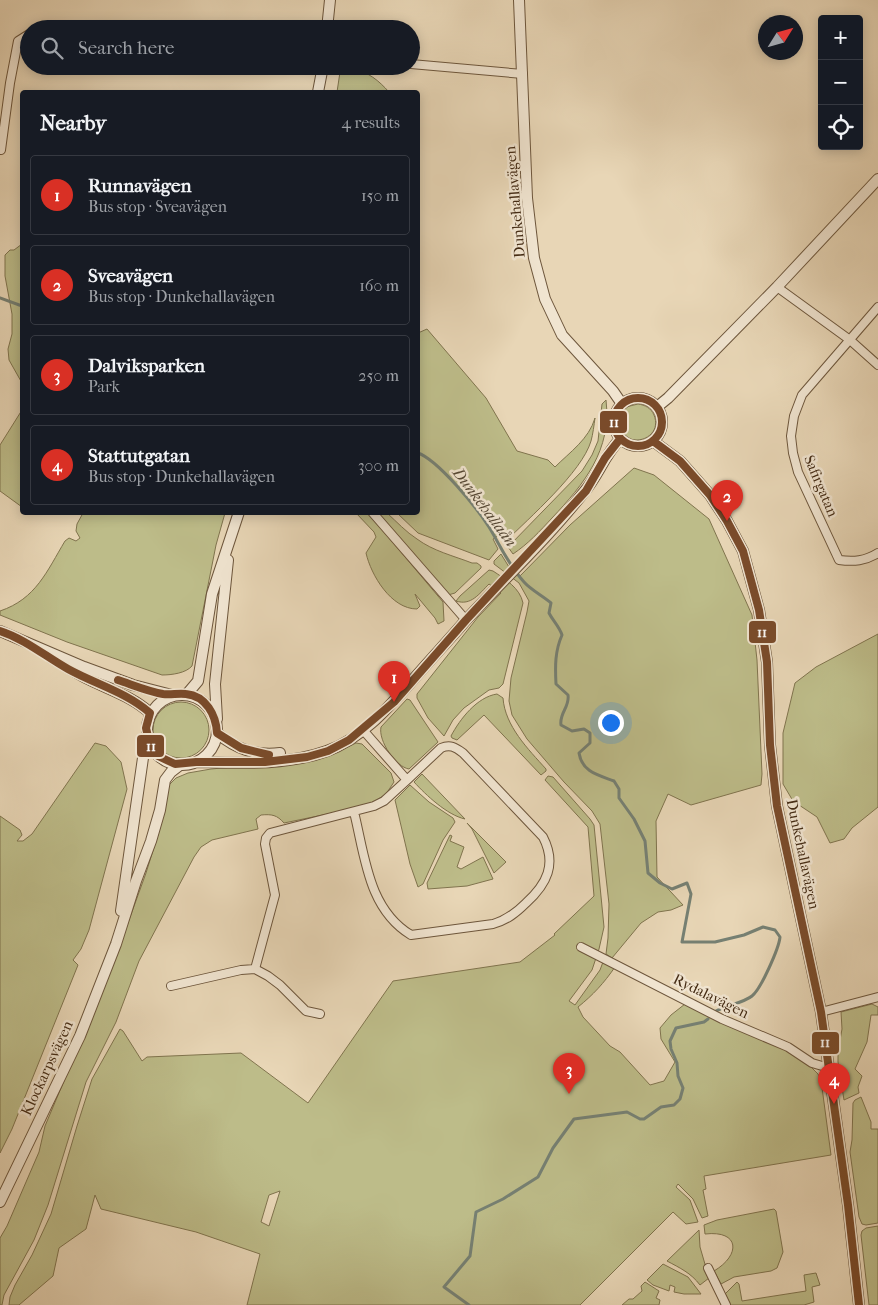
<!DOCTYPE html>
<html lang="en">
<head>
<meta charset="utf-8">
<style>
	body { margin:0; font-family:"IM FELL French Canon",serif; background:#20242c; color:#f1f3f6 }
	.controls { position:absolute; right:15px; top:15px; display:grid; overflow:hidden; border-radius:5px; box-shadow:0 2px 12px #0003 }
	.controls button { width:45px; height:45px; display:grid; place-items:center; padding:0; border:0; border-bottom:1px solid #363941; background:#171b24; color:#f1f3f6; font:25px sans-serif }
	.compass { position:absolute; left:758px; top:15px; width:45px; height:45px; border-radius:50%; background:#171b24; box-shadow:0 2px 12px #0003; rotate:53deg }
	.you { position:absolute; left:610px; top:722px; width:18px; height:18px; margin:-12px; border:4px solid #fff; border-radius:50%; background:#1a73e8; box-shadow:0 0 0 8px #1a73e833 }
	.badge { display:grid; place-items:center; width:32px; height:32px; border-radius:50%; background:#d93025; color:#fff; font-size:16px; font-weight:700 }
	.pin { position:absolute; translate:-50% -41px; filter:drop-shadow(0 1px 2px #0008) }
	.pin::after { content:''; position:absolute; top:26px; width:18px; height:15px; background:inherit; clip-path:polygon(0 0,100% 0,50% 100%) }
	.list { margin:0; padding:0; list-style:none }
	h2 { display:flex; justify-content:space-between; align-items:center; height:65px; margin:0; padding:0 20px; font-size:21px }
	h2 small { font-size:16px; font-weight:400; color:#9ea1a6 }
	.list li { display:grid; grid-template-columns:32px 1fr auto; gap:15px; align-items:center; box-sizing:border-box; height:80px; margin:0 10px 10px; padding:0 10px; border:1px solid #363941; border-radius:5px }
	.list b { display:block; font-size:19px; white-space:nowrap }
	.list p { margin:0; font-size:16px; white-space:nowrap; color:#9ea1a6 }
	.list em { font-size:16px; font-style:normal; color:#9ea1a6 }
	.icon { flex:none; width:28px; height:28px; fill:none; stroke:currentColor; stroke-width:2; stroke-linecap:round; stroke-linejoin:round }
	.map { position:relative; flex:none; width:878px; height:1305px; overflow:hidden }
	.search { position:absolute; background:#171b24; box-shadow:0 2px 12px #0003; left:20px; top:20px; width:400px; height:55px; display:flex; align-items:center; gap:12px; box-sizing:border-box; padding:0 18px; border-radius:28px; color:#9ea1a6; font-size:19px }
	.panel { position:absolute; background:#171b24; box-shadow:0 2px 12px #0003; left:20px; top:90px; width:400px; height:425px; border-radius:5px }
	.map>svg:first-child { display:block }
	.green { fill:#bdbc89; stroke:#80744e; fill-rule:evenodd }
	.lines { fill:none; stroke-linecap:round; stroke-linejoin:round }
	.stream { stroke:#768073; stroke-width:3 }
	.minor-casing { stroke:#6d563c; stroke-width:10 }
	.tertiary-casing { stroke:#6d563c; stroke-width:12 }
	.minor { stroke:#f0e4d0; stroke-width:8 }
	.tertiary { stroke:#f0e4d0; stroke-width:10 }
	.bus-1-casing { stroke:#f0e4d0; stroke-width:11 }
	.bus-1 { stroke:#7a4b2a; stroke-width:8 }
	.labels { text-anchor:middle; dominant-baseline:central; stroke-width:5; stroke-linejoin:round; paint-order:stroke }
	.street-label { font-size:15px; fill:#442b14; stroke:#f0e4d0 }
	.water-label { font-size:16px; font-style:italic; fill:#554734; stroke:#f0e4d0 }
	.line-badge { stroke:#f0e4d0; stroke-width:2 }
	.badge-label { font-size:14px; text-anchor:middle; font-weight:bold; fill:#fff }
</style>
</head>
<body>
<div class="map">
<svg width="878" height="1305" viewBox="0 0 878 1305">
	<rect width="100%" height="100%" fill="#e8d6b6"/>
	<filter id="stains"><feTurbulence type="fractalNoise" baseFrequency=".004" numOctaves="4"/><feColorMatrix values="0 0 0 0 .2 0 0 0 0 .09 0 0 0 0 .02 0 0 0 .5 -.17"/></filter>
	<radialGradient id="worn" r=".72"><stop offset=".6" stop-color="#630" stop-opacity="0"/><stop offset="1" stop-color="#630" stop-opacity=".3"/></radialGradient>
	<!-- green -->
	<path class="green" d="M353 70C368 71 379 81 389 92H337L340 72Z
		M22 244V383L9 360 8 349 12 334V314L5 276V255L10 250H14Z
		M427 329 486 398 517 451 548 460 555 467C570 452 589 439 595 418 594 425 593 434 591 441 582 472 529 518 505 542L499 535 493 539 498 549 489 560 418 533 397 513 418 512V333Z
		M606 400C612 450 584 484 552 518 540 531 528 544 513 554L508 547 582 471 592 455 598 441 602 404Z
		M638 404C645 405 651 408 654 415 665 442 617 453 619 418L626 407Z
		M22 410V507L0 491V445Z
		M634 468 654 475 709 519 752 615 757 660 762 774 761 785 691 805 668 794 656 821 657 877 683 905 671 910 658 912 641 923 612 958 606 954 608 938 609 904 600 824 592 811 564 782 527 739 512 715 509 701 511 678 527 612 529 601 519 583 494 564V561L501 554 509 567 519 577 570 525Z
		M83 513H225L216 545 192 666C186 673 172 675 162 675L67 642 0 615V611C36 599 47 571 65 541L69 538 76 541 80 538 76 531 77 524Z
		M356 513H368L443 602 444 621 438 624 435 618 415 594 420 606 417 609C391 609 371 575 366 553L376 537 374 532Z
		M377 513H387C397 522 406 532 417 539 433 551 454 556 472 563H477L481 566V568L455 593 448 595Z
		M489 570 493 571C505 579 520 588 523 603L503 684 499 688 489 690 464 708 453 720 444 736 428 718 417 698V694L478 617 501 593 489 584C479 594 471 606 456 601L460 596Z
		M878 634V807L852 828 844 839 830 843 817 817 793 801 783 784V733L795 683 816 667Z
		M497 694 503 698C505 726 528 749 546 769V771L541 775 484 715 457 740 452 738 451 736C460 719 477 697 497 694Z
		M407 699 410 700 438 742 409 769C396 767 378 741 381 727Z
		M153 730a28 28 0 1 1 56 0a28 28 0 1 1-56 0Z
		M95 743 106 746 121 762 127 789 89 930 81 949 73 960 78 965 12 1129 0 1153V816L20 830 22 835 17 841H23L32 834Z
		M356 743 362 744 391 773 394 782 386 794 374 802 347 810 284 823C277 815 272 814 261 815L256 819 258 829 212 840 201 847 194 857 139 961 116 1022 86 1082 48 1205 34 1240 4 1295 2 1305H0V1238L7 1226 39 1152 45 1126 112 967 146 873 160 828 169 785 176 778 188 773 211 769 244 766 282 765 307 762 329 756Z
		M422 774 465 819C447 815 426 795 414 782Z
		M548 776 553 777 590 819 594 825 604 927 599 949 592 970 569 1001 575 1005 600 970 603 962H609L615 967C604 983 593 995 578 1007L583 1017 610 1046 620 1052 650 1085 664 1081 675 1062 661 1039 660 1028 671 1015 685 1004 705 1012 786 1050 810 1066 818 1074 821 1080 831 1155 704 1176 706 1189 703 1190 708 1216 702 1218 693 1199 678 1184 676 1187 690 1200 698 1222 686 1224 673 1212 580 1305H247L260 1254 196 1232 101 1209 95 1195 86 1229 59 1248 53 1276 19 1305H9L10 1297 15 1285 32 1255 51 1214 77 1126 92 1079 120 1029 123 1031 142 1061 147 1057 241 1053 308 1103 393 981 520 962 555 935 554 934 594 896 588 827 545 780ZM280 1191 269 1226 261 1222 269 1195Z
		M410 785 429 802 453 818 455 822 443 840 423 884 418 887 410 864 395 800Z
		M467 823 506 862 494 873 472 829Z
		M450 835 452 836 450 841 464 847 457 867 461 869 483 857 493 879 467 886 428 889 427 883Z
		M872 1004 878 1007V1015H871L867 1042 855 1069 862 1076 858 1087 859 1093 844 1100 838 1062V1052L842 1029 841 1012Z
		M861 1097 871 1122V1129H878V1223L866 1225 862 1224 859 1217 850 1152 852 1140 853 1103 855 1100Z
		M774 1209 776 1211 783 1252 777 1268 771 1271 734 1277 721 1284 714 1271C741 1255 740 1230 705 1234L704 1225 717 1220Z
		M878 1226V1305H869L861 1235 862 1231 866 1228Z
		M699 1230 700 1247 709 1278 700 1285C691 1273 680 1268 667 1261Z
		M663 1264 688 1277 701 1294H684L674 1292 675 1287 670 1285 669 1291 653 1285 647 1280Z
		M816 1273 820 1285 812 1287 814 1302 804 1305H728L724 1295 737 1282 739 1284 742 1301 806 1291 804 1275Z
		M645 1282 659 1291 656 1298 660 1300 659 1305H622L629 1299H633L642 1291 641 1286Z"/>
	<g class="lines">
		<!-- stream -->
		<path class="stream" d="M0 298 22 306
			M418 453C438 460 477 508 489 527 500 545 509 566 524 582 531 590 543 596 551 603L549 613C553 621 559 626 562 635 555 651 555 666 556 684L568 695C570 707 559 713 561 725L572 731 584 729 590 733V743L579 753C582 772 598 775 614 781L619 789V798L634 819 645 841 648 873 660 883 672 889 687 883 691 894 682 942H715L744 935 763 927 775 930 780 937C779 948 761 989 752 996 745 1002 726 1006 716 1011
			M469 1305 444 1287 470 1256 476 1212 503 1199 538 1177 553 1148 574 1119 627 1112 640 1119H644L661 1107 674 1105 680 1099 683 1088 678 1076 677 1063 671 1049 670 1041 676 1028 704 1022 708 1019"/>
		<!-- minor casing -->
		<g class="minor-casing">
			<path id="minor" d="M411 64 523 74
				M1 150 10 83 18 41 29 34
				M777 287 850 340 878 365
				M878 307 802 395 794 416 791 436 793 453 798 472 839 560C854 562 865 561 878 553
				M372 512 466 620
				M354 812C365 856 368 909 411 935L493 924C507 920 516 913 526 903 547 884 557 864 543 837L463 753C455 747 450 744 441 748L407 780
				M581 947 722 1019 788 1047 812 1063 829 1068
				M255 969 268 976 280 985 306 1011 320 1014
				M171 986 241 970 255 969 275 895 265 844 266 838 270 833 374 806 384 801 407 780 363 730
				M821 1012 878 997
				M708 1268 726 1305"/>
		</g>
		<!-- tertiary casing -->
		<g class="tertiary-casing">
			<path id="tertiary" d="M519 0 527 198 534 258 545 299 562 335 613 391 622 404
				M327 29 330 0
				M318 92 323 66
				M614 422a24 24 0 1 1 48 0a24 24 0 1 1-48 0Z
				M657 407 668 398 777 287 878 179
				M653 441 680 461 710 495 727 521 743 551 759 610 767 662 770 745 777 806 821 1012 848 1205 859 1305
				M0 631 84 667 133 685 172 695
				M50 657C61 664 73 671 84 677 107 689 132 696 150 713
				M187 694 198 681 212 594 239 512
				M147 730a35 35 0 1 1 70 0a35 35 0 1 1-70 0Z
				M217 719 215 684 228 560
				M217 733C236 749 255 756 280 753
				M196 762C239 763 286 766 327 751 361 739 387 709 411 682 429 661 448 641 466 620 505 578 548 538 584 492 598 476 604 456 620 439
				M121 911 146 737
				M0 1202 80 1036 116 944 136 881 151 841 160 810 165 780 171 772 180 765"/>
		</g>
		<!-- minor -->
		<use href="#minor" class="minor"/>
		<!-- tertiary -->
		<use href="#tertiary" class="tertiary"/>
		<!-- bus-1 casing -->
		<g class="bus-1-casing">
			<path id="bus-1" d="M614 422a24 24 0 1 1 48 0a24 24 0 1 1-48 0Z
				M653 441 680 461 710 495 727 521 743 551 759 610 767 662 770 745 777 806 821 1012 848 1205 859 1305
				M0 631C25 639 45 656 68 669 95 684 126 692 150 713L146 728 150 745 158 756 175 764 196 762H265L307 757 328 751 349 740 394 702 466 620 586 491 605 458 620 439
				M118 680C133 685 147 691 163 694 171 695 178 693 186 694 206 696 216 715 217 733L241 748 269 755"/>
		</g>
		<!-- bus-1 -->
		<use href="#bus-1" class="bus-1"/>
	</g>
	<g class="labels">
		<!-- street labels -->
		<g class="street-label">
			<text transform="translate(515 202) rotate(-95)">Dunkehallavägen</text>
			<text transform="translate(821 486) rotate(67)">Safirgatan</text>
			<text transform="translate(803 854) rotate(78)">Dunkehallavägen</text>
			<text transform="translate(711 996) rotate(26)">Rydalavägen</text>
			<text transform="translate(47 1068) rotate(-65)">Klockarpsvägen</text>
		</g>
		<!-- water labels -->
		<g class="water-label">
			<text transform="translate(485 507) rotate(53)">Dunkehallaån</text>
		</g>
	</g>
	<g class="line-badge">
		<rect x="599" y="410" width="29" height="24" rx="5" fill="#7a4b2a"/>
		<rect x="748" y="620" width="29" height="24" rx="5" fill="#7a4b2a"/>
		<rect x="136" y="734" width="29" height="24" rx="5" fill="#7a4b2a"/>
		<rect x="811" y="1031" width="29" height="24" rx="5" fill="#7a4b2a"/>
	</g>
	<g class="badge-label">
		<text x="614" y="427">11</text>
		<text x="762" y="637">11</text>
		<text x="151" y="751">11</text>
		<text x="825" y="1047">11</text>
	</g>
	<rect width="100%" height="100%" filter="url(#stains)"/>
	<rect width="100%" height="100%" fill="url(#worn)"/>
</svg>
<div class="controls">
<button>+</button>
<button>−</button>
<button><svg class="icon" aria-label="locate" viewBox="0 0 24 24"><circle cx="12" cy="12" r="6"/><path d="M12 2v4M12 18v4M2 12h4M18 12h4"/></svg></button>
</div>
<svg class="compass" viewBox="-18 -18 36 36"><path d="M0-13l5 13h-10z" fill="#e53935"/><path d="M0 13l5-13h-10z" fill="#9ea1a6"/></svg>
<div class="you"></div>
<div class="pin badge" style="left:394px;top:702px">1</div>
<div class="pin badge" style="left:727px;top:521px">2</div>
<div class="pin badge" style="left:569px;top:1094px">3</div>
<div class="pin badge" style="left:834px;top:1104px">4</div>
<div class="search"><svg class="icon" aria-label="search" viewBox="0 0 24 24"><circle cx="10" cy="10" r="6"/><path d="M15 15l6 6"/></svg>Search here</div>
<section class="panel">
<h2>Nearby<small>4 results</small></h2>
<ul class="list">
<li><span class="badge">1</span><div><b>Runnavägen</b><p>Bus stop · Sveavägen</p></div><em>150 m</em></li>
<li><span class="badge">2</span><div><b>Sveavägen</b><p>Bus stop · Dunkehallavägen</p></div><em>160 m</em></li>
<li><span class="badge">3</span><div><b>Dalviksparken</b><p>Park</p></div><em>250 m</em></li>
<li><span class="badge">4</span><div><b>Stattutgatan</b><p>Bus stop · Dunkehallavägen</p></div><em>300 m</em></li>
</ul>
</section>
</div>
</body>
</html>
